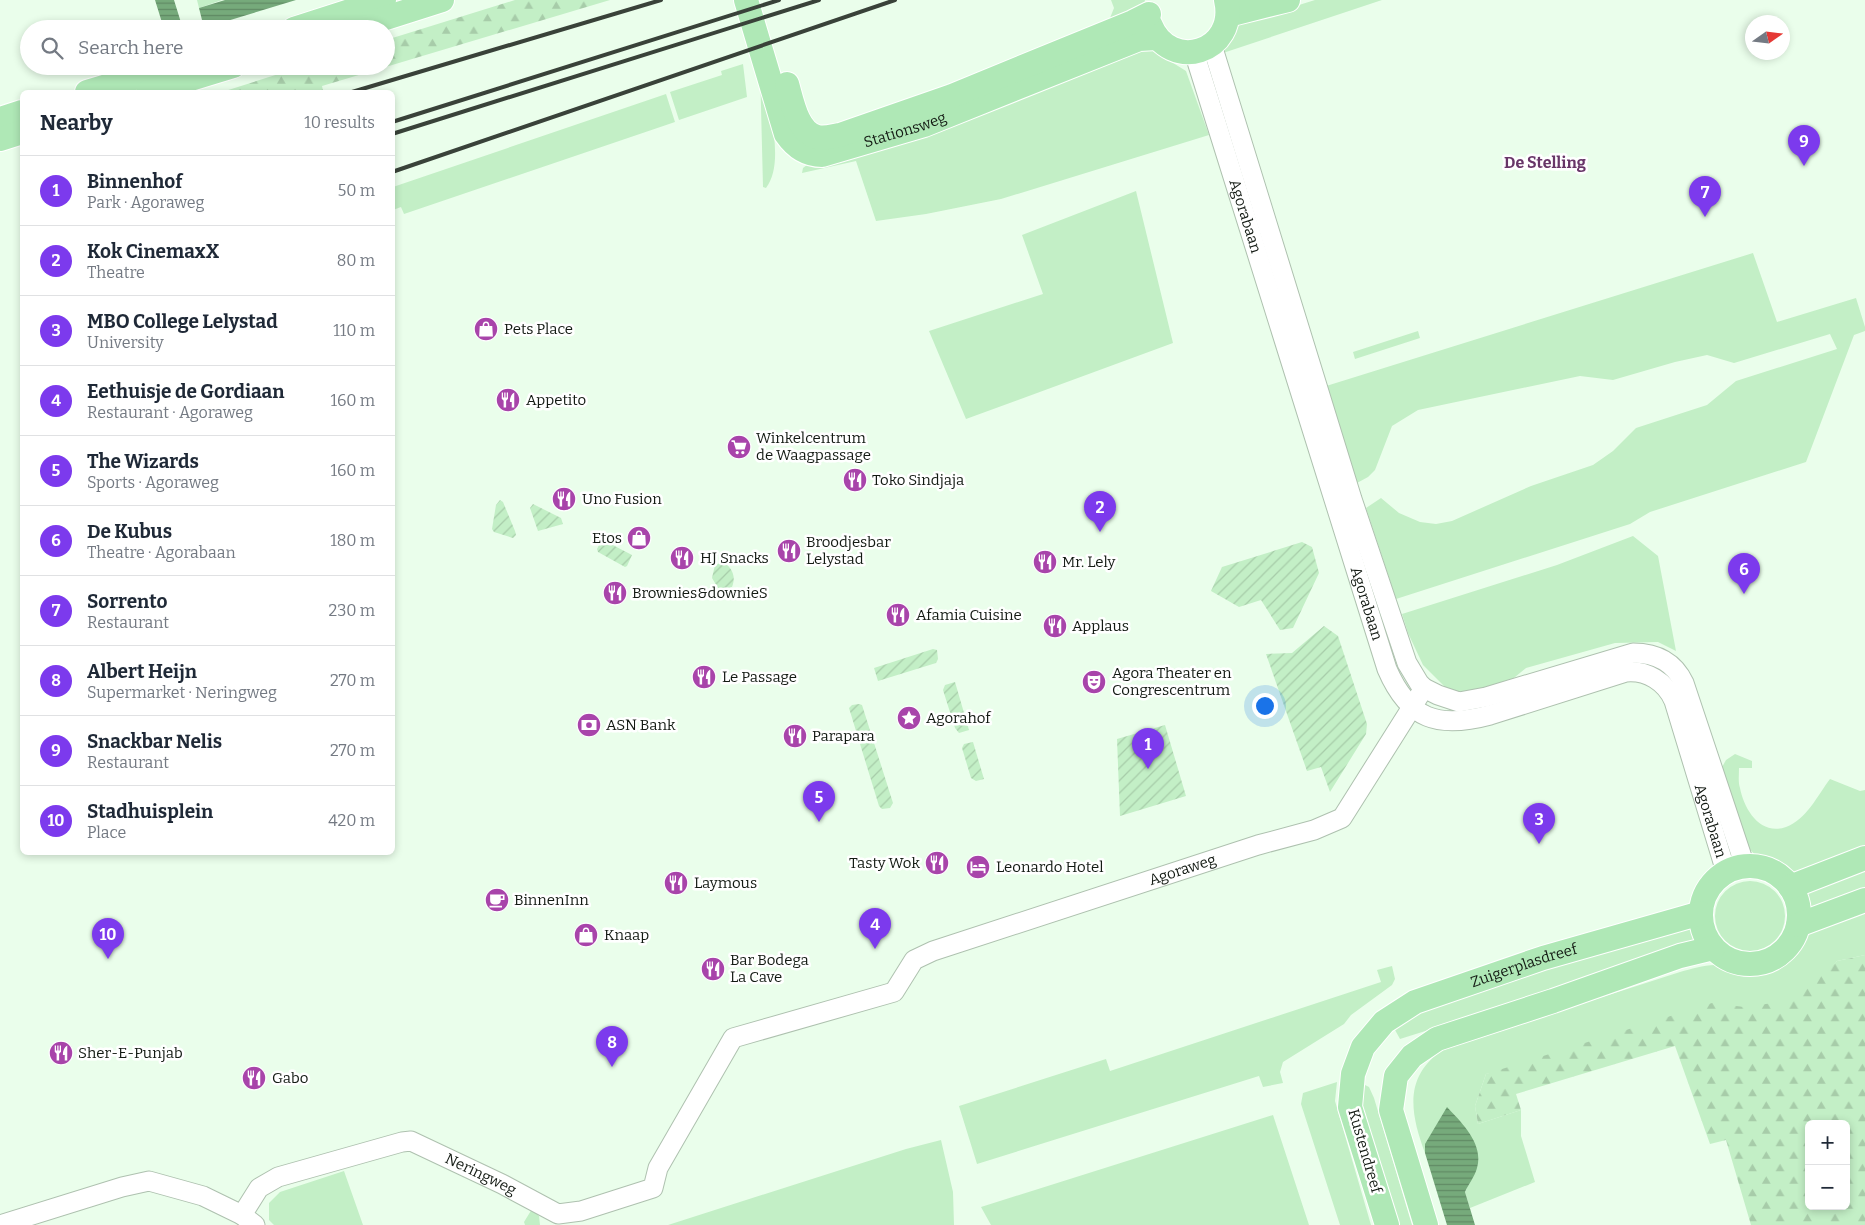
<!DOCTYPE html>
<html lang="en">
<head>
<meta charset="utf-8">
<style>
	body { margin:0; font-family:Bitter,serif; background:#f6f6f7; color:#1f2937 }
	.controls { position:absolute; right:15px; bottom:15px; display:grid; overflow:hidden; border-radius:8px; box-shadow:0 2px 8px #0003 }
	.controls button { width:45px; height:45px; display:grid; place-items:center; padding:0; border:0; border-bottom:1px solid #e0e1e3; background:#fff; color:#1f2937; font:25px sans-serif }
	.compass { position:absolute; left:1745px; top:15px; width:45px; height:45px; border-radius:50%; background:#fff; box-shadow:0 2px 8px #0003; rotate:76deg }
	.you { position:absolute; left:1264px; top:705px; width:18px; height:18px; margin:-12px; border:4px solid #fff; border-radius:50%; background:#1a73e8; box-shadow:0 0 0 8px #1a73e833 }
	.badge { display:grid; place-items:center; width:32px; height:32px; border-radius:50%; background:#7c3aed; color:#fff; font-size:16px; font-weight:700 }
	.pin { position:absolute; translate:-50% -41px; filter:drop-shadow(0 1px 2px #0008) }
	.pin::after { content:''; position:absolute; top:26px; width:18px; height:15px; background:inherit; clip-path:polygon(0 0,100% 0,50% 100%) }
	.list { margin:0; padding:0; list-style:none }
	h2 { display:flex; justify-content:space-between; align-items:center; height:65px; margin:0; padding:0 20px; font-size:21px }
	h2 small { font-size:16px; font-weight:400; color:#747a83 }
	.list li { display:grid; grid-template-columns:32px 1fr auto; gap:15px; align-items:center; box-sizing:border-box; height:70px; padding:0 20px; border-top:1px solid #e0e1e3 }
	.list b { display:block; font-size:19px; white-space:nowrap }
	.list p { margin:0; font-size:16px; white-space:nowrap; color:#747a83 }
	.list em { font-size:16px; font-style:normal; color:#747a83 }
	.icon { flex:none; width:28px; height:28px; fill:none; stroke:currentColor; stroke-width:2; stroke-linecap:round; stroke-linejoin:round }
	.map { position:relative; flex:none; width:1865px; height:1225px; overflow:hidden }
	.search { position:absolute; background:#fff; box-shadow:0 2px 8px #0003; left:20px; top:20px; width:375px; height:55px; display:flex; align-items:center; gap:12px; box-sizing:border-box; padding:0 18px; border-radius:28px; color:#747a83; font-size:19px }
	.panel { position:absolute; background:#fff; box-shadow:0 2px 8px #0003; left:20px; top:90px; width:375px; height:765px; border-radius:8px }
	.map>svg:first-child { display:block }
	.grass { fill:#c3efc6 }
	.forest { fill:url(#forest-firs); fill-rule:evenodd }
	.garden { fill:url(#garden-furrows) }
	.water { fill:url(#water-rules) }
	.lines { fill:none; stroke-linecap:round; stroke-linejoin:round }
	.minor-casing { stroke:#aec1af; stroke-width:21 }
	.major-casing { stroke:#fff; stroke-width:26 }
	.minor { stroke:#fff; stroke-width:19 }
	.major { stroke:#afe8b6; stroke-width:24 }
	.rail { stroke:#394239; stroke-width:4 }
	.labels { text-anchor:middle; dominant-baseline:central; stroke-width:5; stroke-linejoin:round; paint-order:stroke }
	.street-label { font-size:15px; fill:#131a13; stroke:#fff }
	.poi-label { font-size:15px; fill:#131a13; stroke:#fff; text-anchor:start }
	.neighbourhood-label { font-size:16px; font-weight:bold; fill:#683668; stroke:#fff }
</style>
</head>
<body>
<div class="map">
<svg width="1865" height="1225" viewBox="0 0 1865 1225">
	<defs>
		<pattern id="forest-firs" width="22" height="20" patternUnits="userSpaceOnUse" patternTransform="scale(1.25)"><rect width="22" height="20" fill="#c3efc6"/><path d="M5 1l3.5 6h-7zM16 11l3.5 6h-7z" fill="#a7cca9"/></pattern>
		<pattern id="garden-furrows" width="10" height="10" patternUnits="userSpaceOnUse" patternTransform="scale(1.25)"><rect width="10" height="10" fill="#c3efc6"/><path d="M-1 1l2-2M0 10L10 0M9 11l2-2" fill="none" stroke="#a7cca9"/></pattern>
		<pattern id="water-rules" width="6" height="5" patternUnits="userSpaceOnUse" patternTransform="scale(1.25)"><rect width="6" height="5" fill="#76aa7b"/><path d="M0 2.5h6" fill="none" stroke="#608a64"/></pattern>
	</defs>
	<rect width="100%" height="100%" fill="#eafeeb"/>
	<!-- grass -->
	<path class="grass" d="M197 0H222L199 8Z
		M1111 0H1145L1143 8 1106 28 1114 8Z
		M1315 0H1382L1220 54 1235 25Z
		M1149 48 1186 71 1209 135 1001 199 926 214 876 221 856 161 802 173 803 168 807 165 836 159 961 119Z
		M743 64 747 97 679 120 670 92 722 75 721 71Z
		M760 67C766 98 787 161 766 188L763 187Z
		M666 94 675 122 404 214 401 207 393 210V187Z
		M1136 191 1173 343 966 419 929 331 1043 294 1022 235Z
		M1753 253 1777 322 1856 298 1865 327V331L1854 335 1806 462 1650 512 1630 524 1396 599 1366 508 1381 498 1399 513 1420 522 1436 524 1452 521 1531 486 1593 465 1613 451 1636 428 1707 405 1736 381 1837 349 1830 334 1734 363 1707 355 1675 362 1613 380 1580 376 1418 410 1392 426 1375 470 1368 477 1357 483 1323 387Z
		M1418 331 1420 338 1355 359 1353 352Z
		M1633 536 1658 556 1676 651 1658 642 1615 643 1526 668 1504 686 1466 697 1448 690 1423 665 1408 633 1402 614 1557 565Z
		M1735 754 1752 761V768H1739C1739 775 1738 782 1740 788 1744 809 1760 836 1786 827 1806 820 1818 795 1830 779L1860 791 1865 790V850L1794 875 1775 863 1757 857 1744 843 1721 769 1726 760Z
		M1865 871V889L1813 908 1808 905 1804 892Z
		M1715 916a35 35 0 1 1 70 0a35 35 0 1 1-70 0Z
		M1865 906V955L1837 961 1787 1016 1486 1074 1475 1106 1478 1124 1521 1110V1136L1535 1182 1470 1208 1465 1192 1477 1167 1425 1144V1153C1409 1110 1404 1074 1447 1047L1680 972C1691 969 1703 965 1715 965 1723 965 1732 971 1741 972 1771 977 1793 957 1805 932Z
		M1692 928 1696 943 1644 962 1400 1039 1395 1030 1396 1019 1577 954Z
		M1392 966 1395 979 1392 985 1351 1015 1344 1024 1283 1062 1280 1072 1283 1083 1263 1087 1259 1076 977 1164 959 1106 1106 1059 1110 1071 1381 982 1377 970Z
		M1337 1082 1335 1101 1371 1225H1340L1301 1104 1303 1093Z
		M1361 1083 1369 1087 1374 1098 1412 1225H1397L1355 1085Z
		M1273 1115 1309 1225H991L981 1207Z
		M941 1140 953 1192 954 1225H668L906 1149Z
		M344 1171 363 1225H274L269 1220V1203L280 1192Z
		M532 1209 539 1216 540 1225H525L524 1222Z"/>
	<!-- forest -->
	<path class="forest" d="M515 0H610L322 86 323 91 316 92H222L304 66H386V40Z
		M1865 955V1225H1751L1726 1140 1710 1144 1675 1046 1516 1094 1521 1110 1478 1124 1475 1106 1486 1074 1712 1003 1744 1007 1773 1003 1805 990 1837 961ZM1809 1124H1846V1206H1809Z"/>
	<!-- garden -->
	<path class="garden" d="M500 500 503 502 515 531 516 535 513 538 494 532 492 529 496 505Z
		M533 504 561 518 563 524 538 531 530 508Z
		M603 540 632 555 627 566 625 567 598 552 597 549 601 541Z
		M1302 542 1312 547 1319 573 1293 628 1280 630 1261 600 1239 607 1211 591 1222 567Z
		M723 562C733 568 736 577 732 587L725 591 718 588 712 578 715 565Z
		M1324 626 1338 636 1367 724 1366 734 1330 792 1321 767 1307 771 1266 654 1292 653Z
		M933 649 937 650 938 659 936 663 878 681 874 668Z
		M955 682 969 730 959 733 955 728 943 690 945 685Z
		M859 704 862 705 893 803 890 808 882 809 879 806 849 708 852 705Z
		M1165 725 1186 796 1120 816 1117 739Z
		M973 742 984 779 976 781 971 778 962 748 964 744Z"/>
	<!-- water -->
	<path class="water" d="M155 0H174L183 29H164Z
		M225 0H296L204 28 199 8Z
		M1447 1107C1462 1123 1484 1144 1477 1168 1475 1176 1468 1185 1465 1192L1475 1225H1447L1425 1153V1144Z"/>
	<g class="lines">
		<!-- minor casing -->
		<g class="minor-casing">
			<g id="minor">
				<path d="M1212 45 1352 499 1407 663 1419 683 1424 688 1438 695 1459 702 1486 697 1633 653C1656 653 1674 662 1684 683L1745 866"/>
				<path id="s1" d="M1194 52 1387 669C1409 720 1438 729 1490 715L1626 672C1647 670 1666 682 1674 701L1726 872"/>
				<path id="s2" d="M242 1215 259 1188 278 1177 402 1142 411 1141 502 1184 558 1214 581 1211 653 1188 658 1168 733 1038 894 992 914 960 933 951 1258 845 1314 830 1342 818 1424 688"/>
				<path d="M0 1225 122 1187 149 1181 203 1196 242 1215 255 1225"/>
			</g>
		</g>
		<!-- major casing -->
		<g class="major-casing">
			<g id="major">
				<path id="s3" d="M746 0 786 134C795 147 806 155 822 155L924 125 1139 39 1157 38"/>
				<path d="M1228 15 1288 0"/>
				<path d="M1150 24C1170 74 1238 52 1226 0"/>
				<path d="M294 29 384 0"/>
				<path d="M351 29 442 0"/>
				<path d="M787 84C792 101 797 132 817 137 825 139 833 136 840 135L952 96 1133 22 1149 14"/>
				<path d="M87 92 174 66"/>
				<path d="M148 92 233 66"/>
				<path d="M0 119 22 112"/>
				<path d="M0 139 22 132"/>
				<circle cx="1750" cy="915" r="49"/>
				<path d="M1790 887 1865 858"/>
				<path d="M1798 925 1865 900"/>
				<path id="s4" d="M1387 1225 1350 1107 1353 1074 1363 1047 1384 1022 1415 1002 1543 958 1701 913"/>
				<path d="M1426 1225 1391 1110 1396 1076 1412 1056 1437 1039 1553 1001 1680 956 1713 948"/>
			</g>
		</g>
		<!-- minor -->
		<use href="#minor" class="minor"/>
		<!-- major -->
		<use href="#major" class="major"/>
		<!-- rail -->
		<path class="rail" d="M352 92 661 0
			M392 122 779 0
			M392 134 819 0
			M392 172 895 0"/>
	</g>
	<!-- icons -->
	<defs>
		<g id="shop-disc" transform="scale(1.25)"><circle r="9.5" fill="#a844aa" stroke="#fff"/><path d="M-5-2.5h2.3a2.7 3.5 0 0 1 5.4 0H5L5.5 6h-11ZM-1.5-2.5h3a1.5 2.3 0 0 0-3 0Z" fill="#fff"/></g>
		<g id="restaurant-disc" transform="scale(1.25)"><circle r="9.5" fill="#a844aa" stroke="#fff"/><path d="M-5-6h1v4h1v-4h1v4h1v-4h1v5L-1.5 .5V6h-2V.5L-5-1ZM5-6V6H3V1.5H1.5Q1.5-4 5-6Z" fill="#fff"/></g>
		<g id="supermarket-disc" transform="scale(1.25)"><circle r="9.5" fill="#a844aa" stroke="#fff"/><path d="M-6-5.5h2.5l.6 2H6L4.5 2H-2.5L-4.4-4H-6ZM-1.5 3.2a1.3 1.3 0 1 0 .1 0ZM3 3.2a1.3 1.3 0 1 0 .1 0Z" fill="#fff"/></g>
		<g id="theatre-disc" transform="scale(1.25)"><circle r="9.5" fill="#a844aa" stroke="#fff"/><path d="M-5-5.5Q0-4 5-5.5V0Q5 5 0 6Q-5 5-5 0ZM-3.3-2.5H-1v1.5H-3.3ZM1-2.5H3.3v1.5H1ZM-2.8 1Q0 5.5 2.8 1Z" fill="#fff"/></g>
		<g id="sight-disc" transform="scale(1.25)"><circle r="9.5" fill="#a844aa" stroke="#fff"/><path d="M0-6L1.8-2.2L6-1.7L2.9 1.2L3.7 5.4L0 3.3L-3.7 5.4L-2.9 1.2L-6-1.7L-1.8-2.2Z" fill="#fff"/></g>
		<g id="bank-disc" transform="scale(1.25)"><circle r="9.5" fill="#a844aa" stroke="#fff"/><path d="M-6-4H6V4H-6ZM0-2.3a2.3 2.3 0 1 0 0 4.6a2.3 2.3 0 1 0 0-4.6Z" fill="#fff"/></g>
		<g id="hotel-disc" transform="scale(1.25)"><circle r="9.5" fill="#a844aa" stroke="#fff"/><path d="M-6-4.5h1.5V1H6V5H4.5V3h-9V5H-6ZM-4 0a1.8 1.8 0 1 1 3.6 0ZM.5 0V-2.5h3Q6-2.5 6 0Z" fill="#fff"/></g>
		<g id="cafe-disc" transform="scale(1.25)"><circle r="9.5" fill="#a844aa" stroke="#fff"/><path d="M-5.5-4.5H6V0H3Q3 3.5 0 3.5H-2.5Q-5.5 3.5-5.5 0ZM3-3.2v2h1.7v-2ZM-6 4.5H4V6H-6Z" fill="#fff"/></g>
	</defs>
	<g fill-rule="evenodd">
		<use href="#shop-disc" x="486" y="329"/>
		<use href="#restaurant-disc" x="508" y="400"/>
		<use href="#supermarket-disc" x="739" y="447"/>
		<use href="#restaurant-disc" x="855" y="480"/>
		<use href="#restaurant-disc" x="564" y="499"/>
		<use href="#shop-disc" x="639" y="538"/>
		<use href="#restaurant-disc" x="789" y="551"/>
		<use href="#restaurant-disc" x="682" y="558"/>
		<use href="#restaurant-disc" x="1045" y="562"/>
		<use href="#restaurant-disc" x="615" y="593"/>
		<use href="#restaurant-disc" x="898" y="615"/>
		<use href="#restaurant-disc" x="1055" y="626"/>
		<use href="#restaurant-disc" x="704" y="677"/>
		<use href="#theatre-disc" x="1094" y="682"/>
		<use href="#sight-disc" x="909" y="718"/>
		<use href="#bank-disc" x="589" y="725"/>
		<use href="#restaurant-disc" x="795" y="736"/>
		<use href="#restaurant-disc" x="937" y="863"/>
		<use href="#hotel-disc" x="978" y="867"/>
		<use href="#restaurant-disc" x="676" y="883"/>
		<use href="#cafe-disc" x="497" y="900"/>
		<use href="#shop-disc" x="586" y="935"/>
		<use href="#restaurant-disc" x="713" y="969"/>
		<use href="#restaurant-disc" x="61" y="1053"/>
		<use href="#restaurant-disc" x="254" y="1078"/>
	</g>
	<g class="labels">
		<!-- street labels -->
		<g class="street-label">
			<text stroke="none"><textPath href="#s3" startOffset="270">Stationsweg</textPath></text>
			<text stroke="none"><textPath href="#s1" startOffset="172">Agorabaan</textPath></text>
			<text stroke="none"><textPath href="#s1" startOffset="578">Agorabaan</textPath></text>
			<text stroke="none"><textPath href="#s1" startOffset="1102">Agorabaan</textPath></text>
			<text stroke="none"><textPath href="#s2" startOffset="1114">Agoraweg</textPath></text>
			<text stroke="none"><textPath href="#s4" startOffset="370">Zuigerplasdreef</textPath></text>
			<text transform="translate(1365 1151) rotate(74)">Kustendreef</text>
			<text stroke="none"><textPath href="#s2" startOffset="269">Neringweg</textPath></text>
		</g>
		<!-- poi labels -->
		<g class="poi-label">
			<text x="504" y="329">Pets Place</text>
			<text x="526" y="400">Appetito</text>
			<text x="756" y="438">Winkelcentrum<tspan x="756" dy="17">de Waagpassage</tspan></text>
			<text x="872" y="480">Toko Sindjaja</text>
			<text x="582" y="499">Uno Fusion</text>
			<text x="622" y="538" text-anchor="end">Etos</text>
			<text x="806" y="542">Broodjesbar<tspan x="806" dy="17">Lelystad</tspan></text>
			<text x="700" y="558">HJ Snacks</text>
			<text x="1062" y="562">Mr. Lely</text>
			<text x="632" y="593">Brownies&amp;downieS</text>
			<text x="916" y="615">Afamia Cuisine</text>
			<text x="1072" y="626">Applaus</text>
			<text x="1112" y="673">Agora Theater en<tspan x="1112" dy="17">Congrescentrum</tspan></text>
			<text x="722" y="677">Le Passage</text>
			<text x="926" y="718">Agorahof</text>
			<text x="606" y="725">ASN Bank</text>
			<text x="812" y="736">Parapara</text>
			<text x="920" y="863" text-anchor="end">Tasty Wok</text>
			<text x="996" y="867">Leonardo Hotel</text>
			<text x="694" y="883">Laymous</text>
			<text x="514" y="900">BinnenInn</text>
			<text x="604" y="935">Knaap</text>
			<text x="730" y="960">Bar Bodega<tspan x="730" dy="17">La Cave</tspan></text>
			<text x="78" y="1053">Sher-E-Punjab</text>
			<text x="272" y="1078">Gabo</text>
		</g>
		<!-- neighbourhood labels -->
		<g class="neighbourhood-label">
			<text x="1545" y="162">De Stelling</text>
		</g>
	</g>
</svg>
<div class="controls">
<button>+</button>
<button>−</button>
</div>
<svg class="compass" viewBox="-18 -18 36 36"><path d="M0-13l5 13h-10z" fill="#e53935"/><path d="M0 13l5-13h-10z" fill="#747a83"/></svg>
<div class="you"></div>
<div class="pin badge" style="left:1148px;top:769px">1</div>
<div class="pin badge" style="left:1100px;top:532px">2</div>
<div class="pin badge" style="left:1539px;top:844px">3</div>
<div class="pin badge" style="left:875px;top:949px">4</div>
<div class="pin badge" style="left:819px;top:822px">5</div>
<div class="pin badge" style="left:1744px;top:594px">6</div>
<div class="pin badge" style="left:1705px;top:217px">7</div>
<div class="pin badge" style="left:612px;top:1067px">8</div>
<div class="pin badge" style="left:1804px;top:166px">9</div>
<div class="pin badge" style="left:108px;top:959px">10</div>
<div class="search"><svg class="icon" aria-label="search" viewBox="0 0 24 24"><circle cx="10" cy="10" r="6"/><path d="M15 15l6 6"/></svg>Search here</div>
<section class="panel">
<h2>Nearby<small>10 results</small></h2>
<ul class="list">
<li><span class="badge">1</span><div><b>Binnenhof</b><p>Park · Agoraweg</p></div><em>50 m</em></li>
<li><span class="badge">2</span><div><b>Kok CinemaxX</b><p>Theatre</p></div><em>80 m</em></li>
<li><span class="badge">3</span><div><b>MBO College Lelystad</b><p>University</p></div><em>110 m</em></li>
<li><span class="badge">4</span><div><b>Eethuisje de Gordiaan</b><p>Restaurant · Agoraweg</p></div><em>160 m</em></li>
<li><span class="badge">5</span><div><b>The Wizards</b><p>Sports · Agoraweg</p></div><em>160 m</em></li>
<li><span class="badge">6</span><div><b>De Kubus</b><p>Theatre · Agorabaan</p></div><em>180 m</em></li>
<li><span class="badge">7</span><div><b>Sorrento</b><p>Restaurant</p></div><em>230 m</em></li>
<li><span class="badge">8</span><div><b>Albert Heijn</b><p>Supermarket · Neringweg</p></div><em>270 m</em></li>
<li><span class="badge">9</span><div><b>Snackbar Nelis</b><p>Restaurant</p></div><em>270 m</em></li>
<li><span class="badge">10</span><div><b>Stadhuisplein</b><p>Place</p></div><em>420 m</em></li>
</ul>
</section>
</div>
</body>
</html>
